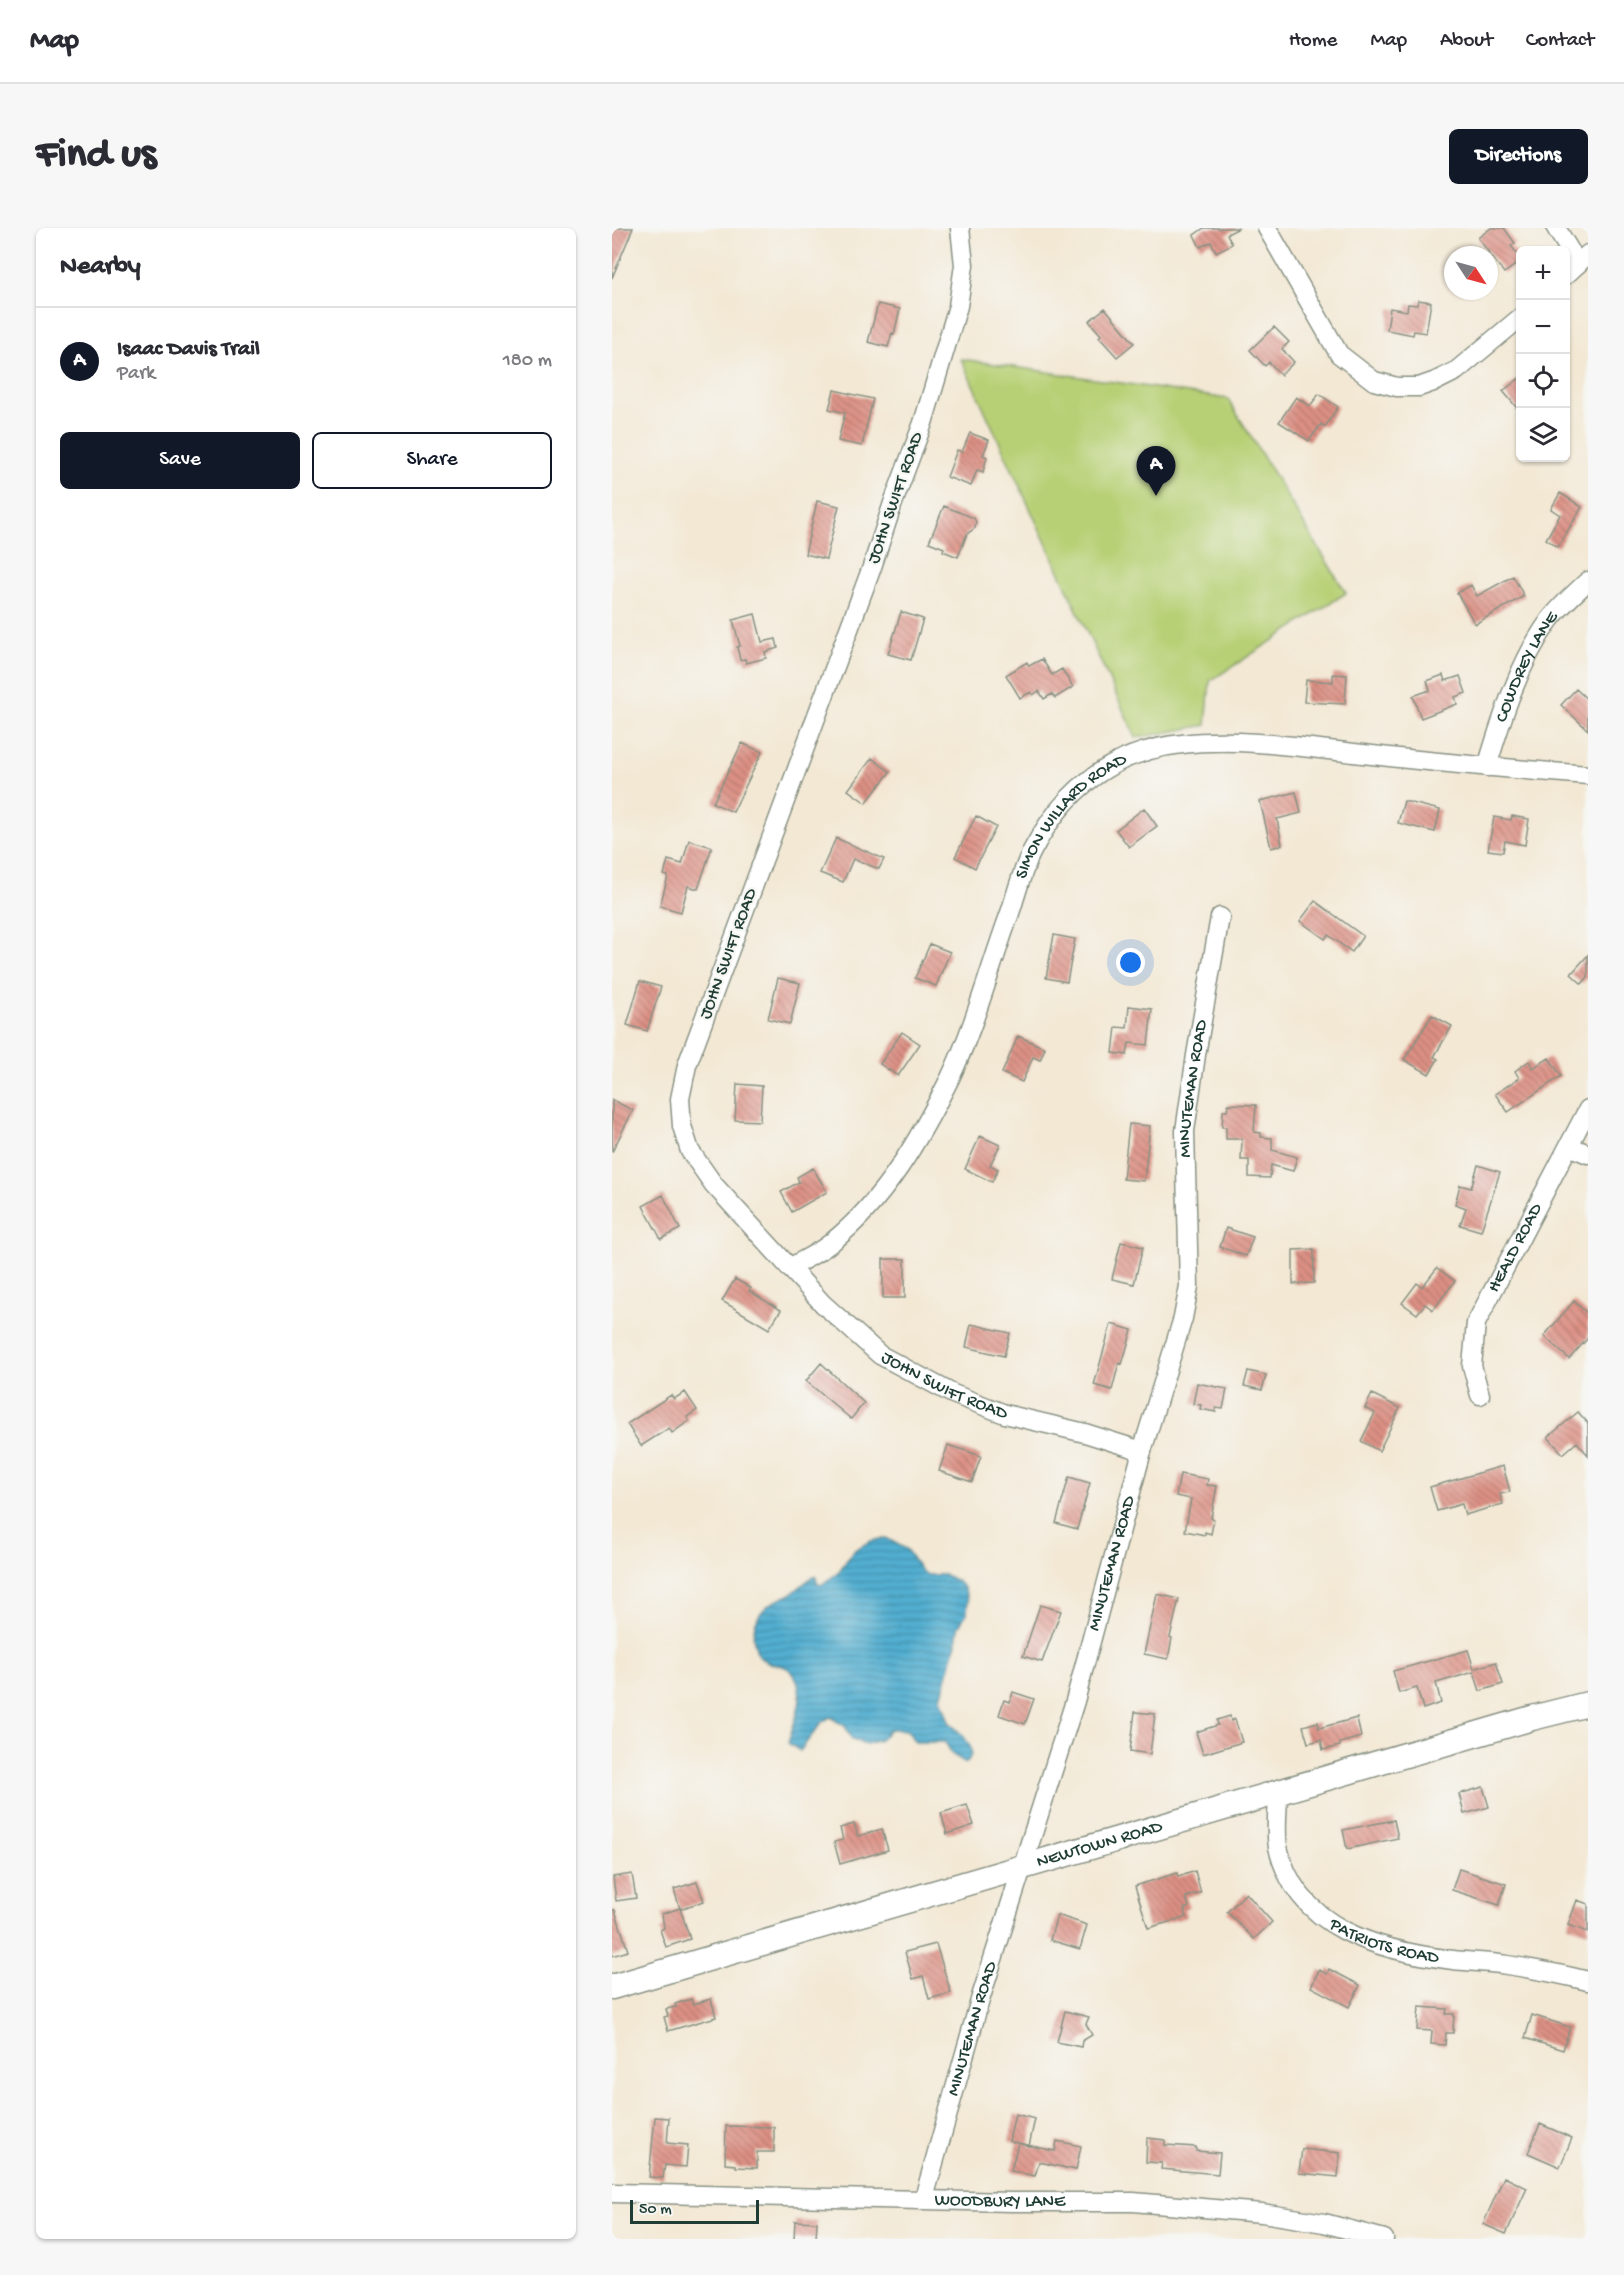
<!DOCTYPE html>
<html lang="en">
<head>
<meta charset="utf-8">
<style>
	body { margin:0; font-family:"Gochi Hand",sans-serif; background:#f7f7f7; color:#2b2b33 }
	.controls { position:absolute; right:18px; top:18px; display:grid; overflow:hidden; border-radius:9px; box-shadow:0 2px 4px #0004 }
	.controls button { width:54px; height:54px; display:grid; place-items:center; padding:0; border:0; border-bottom:2px solid #e1e1e2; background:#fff; color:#2b2b33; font:30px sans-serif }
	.compass { position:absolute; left:832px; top:18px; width:54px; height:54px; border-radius:50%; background:#fff; box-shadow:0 2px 4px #0004; rotate:126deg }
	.scale { position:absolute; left:18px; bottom:15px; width:129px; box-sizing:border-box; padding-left:6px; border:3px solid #1f3d34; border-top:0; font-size:16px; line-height:21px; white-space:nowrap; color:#1f3d34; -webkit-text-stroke:4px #f6f6f2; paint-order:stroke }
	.you { position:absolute; left:519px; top:735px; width:21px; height:21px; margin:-15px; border:4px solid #fff; border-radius:50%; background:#1a73e8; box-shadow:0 0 0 9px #1a73e833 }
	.badge { display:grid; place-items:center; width:39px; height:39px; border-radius:50%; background:#111827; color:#fff; font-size:20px; font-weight:700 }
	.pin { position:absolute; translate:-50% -50px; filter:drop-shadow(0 2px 3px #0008) }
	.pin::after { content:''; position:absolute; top:32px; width:21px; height:18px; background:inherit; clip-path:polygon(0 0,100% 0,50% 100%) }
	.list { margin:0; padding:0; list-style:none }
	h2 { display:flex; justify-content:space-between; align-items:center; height:78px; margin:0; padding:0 24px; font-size:26px }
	h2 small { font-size:20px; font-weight:400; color:#7c7c81 }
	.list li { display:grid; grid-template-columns:39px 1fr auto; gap:18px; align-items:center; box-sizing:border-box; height:108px; padding:0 24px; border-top:2px solid #e1e1e2 }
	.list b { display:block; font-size:22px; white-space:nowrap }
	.list p { margin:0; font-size:20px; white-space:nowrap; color:#7c7c81 }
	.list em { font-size:20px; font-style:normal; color:#7c7c81 }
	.actions { display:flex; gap:12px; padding:18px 24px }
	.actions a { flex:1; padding:14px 0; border:2px solid #111827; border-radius:9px; text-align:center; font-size:21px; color:#111827 }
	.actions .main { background:#111827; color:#fff }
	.icon { flex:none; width:33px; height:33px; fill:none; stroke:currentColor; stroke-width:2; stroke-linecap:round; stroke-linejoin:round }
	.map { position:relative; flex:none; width:976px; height:2011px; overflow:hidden; border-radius:9px }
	header { display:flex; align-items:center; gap:36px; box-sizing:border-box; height:84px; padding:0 30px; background:#fff; border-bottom:2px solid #e1e1e2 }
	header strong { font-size:28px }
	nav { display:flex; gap:33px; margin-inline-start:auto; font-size:21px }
	.intro { display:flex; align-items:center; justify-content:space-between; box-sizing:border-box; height:144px; padding:0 36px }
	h1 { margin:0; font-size:42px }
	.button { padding:15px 27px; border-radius:9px; background:#111827; color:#fff; font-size:21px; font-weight:700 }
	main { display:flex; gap:36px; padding:0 36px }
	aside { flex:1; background:#fff; border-radius:9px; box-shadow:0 2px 4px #0004 }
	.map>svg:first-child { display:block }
	.park { fill:#b7d075; stroke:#6b8654; stroke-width:1.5 }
	.water { fill:url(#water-rules); stroke:#387682; stroke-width:1.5 }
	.building { fill:url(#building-back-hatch) }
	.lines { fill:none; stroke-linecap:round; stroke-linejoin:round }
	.street-casing { stroke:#899284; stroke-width:21 }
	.secondary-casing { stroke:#899284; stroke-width:27 }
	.street { stroke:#fff; stroke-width:18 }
	.secondary { stroke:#fff; stroke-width:24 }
	.labels { text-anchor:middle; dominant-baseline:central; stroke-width:4.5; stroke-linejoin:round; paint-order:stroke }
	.street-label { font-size:18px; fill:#1f3d34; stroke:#f6f6f2 }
</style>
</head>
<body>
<header>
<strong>Map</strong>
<nav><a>Home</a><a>Map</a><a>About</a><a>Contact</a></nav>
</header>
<div class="intro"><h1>Find us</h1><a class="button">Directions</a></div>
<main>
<aside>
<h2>Nearby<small></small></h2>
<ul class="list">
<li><span class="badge">A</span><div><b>Isaac Davis Trail</b><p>Park</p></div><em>180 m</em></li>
</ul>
<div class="actions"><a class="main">Save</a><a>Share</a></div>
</aside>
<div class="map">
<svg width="976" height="2011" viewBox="0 0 976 2011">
	<defs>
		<pattern id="water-rules" width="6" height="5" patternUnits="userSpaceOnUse" patternTransform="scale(1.5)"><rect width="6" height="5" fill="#52aed0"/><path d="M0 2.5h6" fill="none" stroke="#438faa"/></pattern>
		<pattern id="building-back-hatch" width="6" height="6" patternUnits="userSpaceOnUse" patternTransform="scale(1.5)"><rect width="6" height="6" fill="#dd9084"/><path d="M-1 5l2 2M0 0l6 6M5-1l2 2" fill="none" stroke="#b3776d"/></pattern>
	</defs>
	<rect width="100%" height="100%" fill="#f6f6f2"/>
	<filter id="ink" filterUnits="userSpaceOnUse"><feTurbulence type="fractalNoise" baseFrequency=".0167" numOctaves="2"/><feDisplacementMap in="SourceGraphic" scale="12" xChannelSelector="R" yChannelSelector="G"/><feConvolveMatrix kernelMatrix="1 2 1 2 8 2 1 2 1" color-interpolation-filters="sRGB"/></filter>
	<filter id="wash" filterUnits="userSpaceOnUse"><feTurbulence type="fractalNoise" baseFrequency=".008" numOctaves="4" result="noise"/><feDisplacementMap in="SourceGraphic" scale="24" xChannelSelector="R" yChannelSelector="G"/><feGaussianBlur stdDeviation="1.35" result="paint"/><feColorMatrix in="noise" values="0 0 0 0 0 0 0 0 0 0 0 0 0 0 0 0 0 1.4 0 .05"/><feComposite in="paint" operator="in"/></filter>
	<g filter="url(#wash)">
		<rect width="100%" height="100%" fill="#f3e8d4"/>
		<!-- park -->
		<path class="park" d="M349 131 616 171 734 365 598 453 594 497 524 510Z"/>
		<!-- water -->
		<path class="water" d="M274 1310 294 1321 309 1343 315 1347H333L345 1353 352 1360 356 1372 355 1384 346 1400 344 1415 329 1470 337 1494 352 1509 358 1518 360 1527 354 1535 341 1527 333 1514H303L295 1502 278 1501 268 1512 254 1516 240 1511 233 1498 218 1489 210 1494 188 1523 176 1515C182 1491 195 1473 183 1448 175 1434 163 1440 152 1432 146 1429 144 1423 143 1417 138 1403 145 1385 158 1376 164 1372 172 1370 179 1366 186 1361 193 1354 201 1349H204L205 1355 209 1357 226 1345 242 1322 259 1313Z"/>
		<g id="blocks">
			<!-- building -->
			<path class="building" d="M0 0H21L0 50Z
				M592 0H627L615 6 620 16 604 24 599 14 588 19 582 7Z
				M879 0H892L903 15 899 18 909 30V33L892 45 866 10Z
				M806 72 819 74 814 105 802 103 801 107 775 102 778 80 795 83 796 76 805 77Z
				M266 76 288 81 282 106 280 105 276 119 256 114Z
				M493 80 522 115 505 129 487 109 489 107 477 93Z
				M662 99 677 114 670 121 682 134 669 147 657 134 653 138 638 122Z
				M909 149V185L891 163Z
				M222 162 261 171 250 218 226 213 233 185 217 181Z
				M707 166 726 179 713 199 709 196 697 213 667 194 684 169 698 178Z
				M358 205 377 212 371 227 375 229 371 244 365 242 359 258 335 249 345 222 350 224Z
				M948 265 970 279 946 319 934 311 948 287 939 281Z
				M205 273 227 278 214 331 193 326Z
				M332 278 362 290 364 294 363 300 355 306 346 329 331 323 332 320 317 314Z
				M901 348 912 368 863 396 845 365 859 357 865 368Z
				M289 384 311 391 299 432 276 426Z
				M143 386 150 414 164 411 166 420 153 424 154 430 134 435 133 431 128 432 125 419 128 418 121 392Z
				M430 431 440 447 450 441 461 459 443 470 440 466 432 471 427 463 421 467 419 464 408 470 394 447 415 434 417 438Z
				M721 446 735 447 733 476 692 474 694 452 721 454Z
				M831 447 833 453 848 448 854 465 843 469 845 476 809 490 801 468 818 462 815 453Z
				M964 461 976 472V502L949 477Z
				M130 515 150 524 121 584 101 575Z
				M260 530 278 544 254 575 236 562Z
				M684 564 689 585 665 591 670 617 659 620 648 573Z
				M792 573 828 582 823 604 786 595Z
				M532 580 545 598 517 619 504 602Z
				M364 588 384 599 363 640 343 629Z
				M900 588 917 591 913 617 893 613 891 624 876 622 882 589 899 592Z
				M224 610 272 631 267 641 241 631 231 654 208 645Z
				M77 612 100 619 86 661 76 658 69 684 48 678 56 648 52 647 56 632 70 636Z
				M703 673 751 708 740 724 716 707 713 711 688 693Z
				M442 707 463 711 455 754 434 750Z
				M318 716 338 724 324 758 303 750Z
				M976 727V749L970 756 959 746Z
				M166 750 188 755 178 796 156 791Z
				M28 753 49 759 35 803 15 797Z
				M517 778 540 781 536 817 517 815 515 827 501 825 504 799 515 800Z
				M820 787 840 798 822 829 826 831 817 846 792 832Z
				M290 804 308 816 286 848 268 836Z
				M406 808 433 820 428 832 421 829 410 854 390 845Z
				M937 830 949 848 896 884 883 866 907 850 903 843 917 833 921 840Z
				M125 856 150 858 148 893 123 892Z
				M0 872 21 882 0 924Z
				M616 876 644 877 642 904 649 905V909L660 910V922L685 929 681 943 659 937 658 950 637 949V932H629L630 911H614V899H610L611 883H615Z
				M517 896 538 898 532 953 511 951Z
				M368 908 388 917 378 937 386 941 380 954 353 941Z
				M866 937 888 944 869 1003 848 997 854 980 843 976 848 957 859 960Z
				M201 940 215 964 180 984 169 964 187 954 185 949Z
				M51 967 68 1001 49 1011 31 978Z
				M614 1000 641 1009 634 1028 608 1019Z
				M509 1014 531 1019 522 1056 500 1051Z
				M702 1021V1055L681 1056V1022Z
				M271 1031H293V1070H271Z
				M825 1040 843 1053 821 1082 813 1076 805 1086 790 1075 805 1055 810 1059Z
				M123 1051 139 1060 137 1063 169 1082 157 1101 110 1073Z
				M962 1073 976 1086V1110L957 1131 932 1108Z
				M359 1096 398 1105 392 1128 354 1119Z
				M499 1096 520 1102 510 1136 507 1135 500 1162 482 1157Z
				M209 1135 252 1175 239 1191 194 1153Z
				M636 1143 654 1147 650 1162 632 1158Z
				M585 1155 615 1161 611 1181 604 1180V1184L588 1181 589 1177 581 1176Z
				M73 1164 85 1182 75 1189 77 1193 60 1205 57 1200 29 1218 15 1196 59 1167 62 1171Z
				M760 1166 788 1180 767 1223 749 1213 763 1185 753 1180Z
				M966 1184 976 1195V1227L965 1214 951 1226 936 1209Z
				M336 1217 369 1228 360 1254 327 1243Z
				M891 1238 898 1264 888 1266 891 1276 853 1287 850 1276 825 1283 818 1259Z
				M568 1246 596 1251 595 1257 605 1258 599 1290 602 1291 599 1306 593 1304V1307L573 1303 579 1271 564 1268Z
				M457 1249 478 1255 465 1301 444 1295Z
				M545 1366 567 1371 558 1409 560 1410 556 1431 532 1426Z
				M428 1377 449 1383 430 1434 411 1428Z
				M856 1422 862 1441 884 1434 891 1456 868 1463 862 1444 824 1455 829 1475 811 1481 805 1460 787 1465 781 1443Z
				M401 1464 422 1471 413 1496 387 1487 392 1472 398 1474Z
				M523 1484 543 1486 538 1526 518 1523Z
				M618 1488 619 1493 623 1491 630 1514 591 1526 584 1504 606 1497 605 1492Z
				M745 1490 749 1509 728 1515V1518L711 1522 709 1512 696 1515 691 1498 706 1494 707 1500Z
				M871 1559 877 1579 852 1586 847 1566Z
				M355 1577 362 1597 335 1606 329 1585Z
				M782 1592 786 1610 735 1621 731 1602Z
				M242 1596 246 1608 270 1601 276 1622 228 1636 222 1614 231 1612 228 1600Z
				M847 1641 894 1656 887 1677 840 1662Z
				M583 1643 589 1665 574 1669 577 1679 572 1681 575 1689 536 1700 523 1658 565 1645 566 1649Z
				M20 1646 24 1670 4 1673 1 1649Z
				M85 1654 92 1673 68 1681 62 1661Z
				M634 1665 660 1694 642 1711 615 1684Z
				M965 1672 976 1676V1704L956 1697Z
				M68 1680 78 1711 54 1719 48 1702 52 1700 50 1686Z
				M0 1682H3L16 1723 0 1728Z
				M445 1687 475 1697 468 1721 438 1712Z
				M324 1716 339 1765 317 1771 311 1748 301 1751 293 1724Z
				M717 1741 748 1757 737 1779 699 1759 707 1742 715 1746Z
				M79 1771 81 1776 99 1771 104 1789 56 1803 52 1789 56 1788 54 1781 64 1779 63 1776Z
				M807 1779 835 1781 834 1786H842L841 1805H834L833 1817 819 1816 820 1803 805 1802Z
				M453 1783 477 1789 474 1796 480 1807 470 1813 469 1819 445 1814Z
				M920 1787 958 1799 951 1822 913 1810Z
				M403 1886 423 1891 417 1918 397 1913Z
				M43 1889 57 1890 55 1915 76 1917 74 1939 53 1937 51 1950 37 1949Z
				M928 1896 960 1910 948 1939 916 1925Z
				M114 1898 162 1899V1924H145V1940L124 1939V1937L113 1936Z
				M535 1910 553 1912V1917L584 1919V1923L608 1925 606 1946 549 1941 550 1935 534 1934Z
				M445 1913 469 1918 464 1942 427 1934 423 1948 399 1943 406 1915 443 1923Z
				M690 1921 728 1925 726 1949 687 1945Z
				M892 1949 915 1960 894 2006 871 1996Z
				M183 1993 205 1994 204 2011H182Z"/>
		</g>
	</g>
	<g filter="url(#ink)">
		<use href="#blocks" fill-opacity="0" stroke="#899284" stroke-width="1.5"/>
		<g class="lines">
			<!-- street casing -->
			<g class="street-casing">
				<g id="street">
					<path id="s1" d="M348 0 352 37 346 78 311 195 281 275 260 339 75 837 68 871 70 898 78 923 102 957 211 1076 268 1127 341 1166 393 1186 473 1205 530 1223"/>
					<path d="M655 0 727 126 762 153 785 159H807L824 153 844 143 909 89"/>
					<path d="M944 0 966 36"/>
					<path d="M954 47 976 26"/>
					<path id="s2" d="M875 539C890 489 907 435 937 393 948 378 963 365 976 353"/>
					<path d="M957 918 976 926"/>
					<path id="s3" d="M177 1040C191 1032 207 1025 220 1014 273 972 308 910 338 850 363 798 378 739 398 685 405 664 410 642 420 623 452 562 501 523 570 516 625 509 696 520 751 526 826 535 901 541 976 547"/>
					<path id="s4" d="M868 1167 860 1138 864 1095 976 881"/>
					<path id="s5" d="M666 1564C666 1581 663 1602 666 1619 684 1701 768 1723 841 1732 859 1734 877 1734 895 1737 922 1741 950 1746 976 1753"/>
					<path id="s6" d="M0 1965 400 1974H521L650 1985 712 1995 772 2011"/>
					<path id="s7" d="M312 1970 368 1772 463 1473 530 1223 571 1090 577 1058 573 903 584 827 608 689"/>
				</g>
			</g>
			<!-- secondary casing -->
			<g class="secondary-casing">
				<g id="secondary">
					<path id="s8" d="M0 1759 920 1490 976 1476"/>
				</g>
			</g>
			<!-- street -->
			<use href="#street" class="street"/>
			<!-- secondary -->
			<use href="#secondary" class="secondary"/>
		</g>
	</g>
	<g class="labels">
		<!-- street labels -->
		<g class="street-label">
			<text transform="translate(284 270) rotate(-71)">JOHN SWIFT ROAD</text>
			<text stroke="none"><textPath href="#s2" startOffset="108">COWDREY LANE</textPath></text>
			<text stroke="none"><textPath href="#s3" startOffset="548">SIMON WILLARD ROAD</textPath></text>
			<text transform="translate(117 726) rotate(-70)">JOHN SWIFT ROAD</text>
			<text stroke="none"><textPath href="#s7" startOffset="1148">MINUTEMAN ROAD</textPath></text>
			<text stroke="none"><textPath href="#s4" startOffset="158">HEALD ROAD</textPath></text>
			<text stroke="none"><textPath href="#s1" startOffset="1324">JOHN SWIFT ROAD</textPath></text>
			<text stroke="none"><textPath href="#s7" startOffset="662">MINUTEMAN ROAD</textPath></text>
			<text stroke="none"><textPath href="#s8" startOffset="508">NEWTOWN ROAD</textPath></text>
			<text stroke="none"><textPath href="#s5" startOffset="207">PATRIOTS ROAD</textPath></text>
			<text stroke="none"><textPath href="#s7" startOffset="176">MINUTEMAN ROAD</textPath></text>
			<text stroke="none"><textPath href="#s6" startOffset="388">WOODBURY LANE</textPath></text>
		</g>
	</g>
</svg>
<div class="controls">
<button>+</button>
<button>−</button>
<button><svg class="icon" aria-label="locate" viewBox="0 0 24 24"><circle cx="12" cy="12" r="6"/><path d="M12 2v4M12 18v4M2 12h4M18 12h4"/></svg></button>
<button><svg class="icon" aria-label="layers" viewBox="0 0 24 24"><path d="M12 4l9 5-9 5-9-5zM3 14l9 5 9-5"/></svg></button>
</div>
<svg class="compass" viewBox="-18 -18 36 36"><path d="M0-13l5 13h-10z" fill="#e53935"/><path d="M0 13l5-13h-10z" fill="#7c7c81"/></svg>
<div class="scale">50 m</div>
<div class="you"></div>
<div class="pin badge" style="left:544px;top:268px">A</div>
</div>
</main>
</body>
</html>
